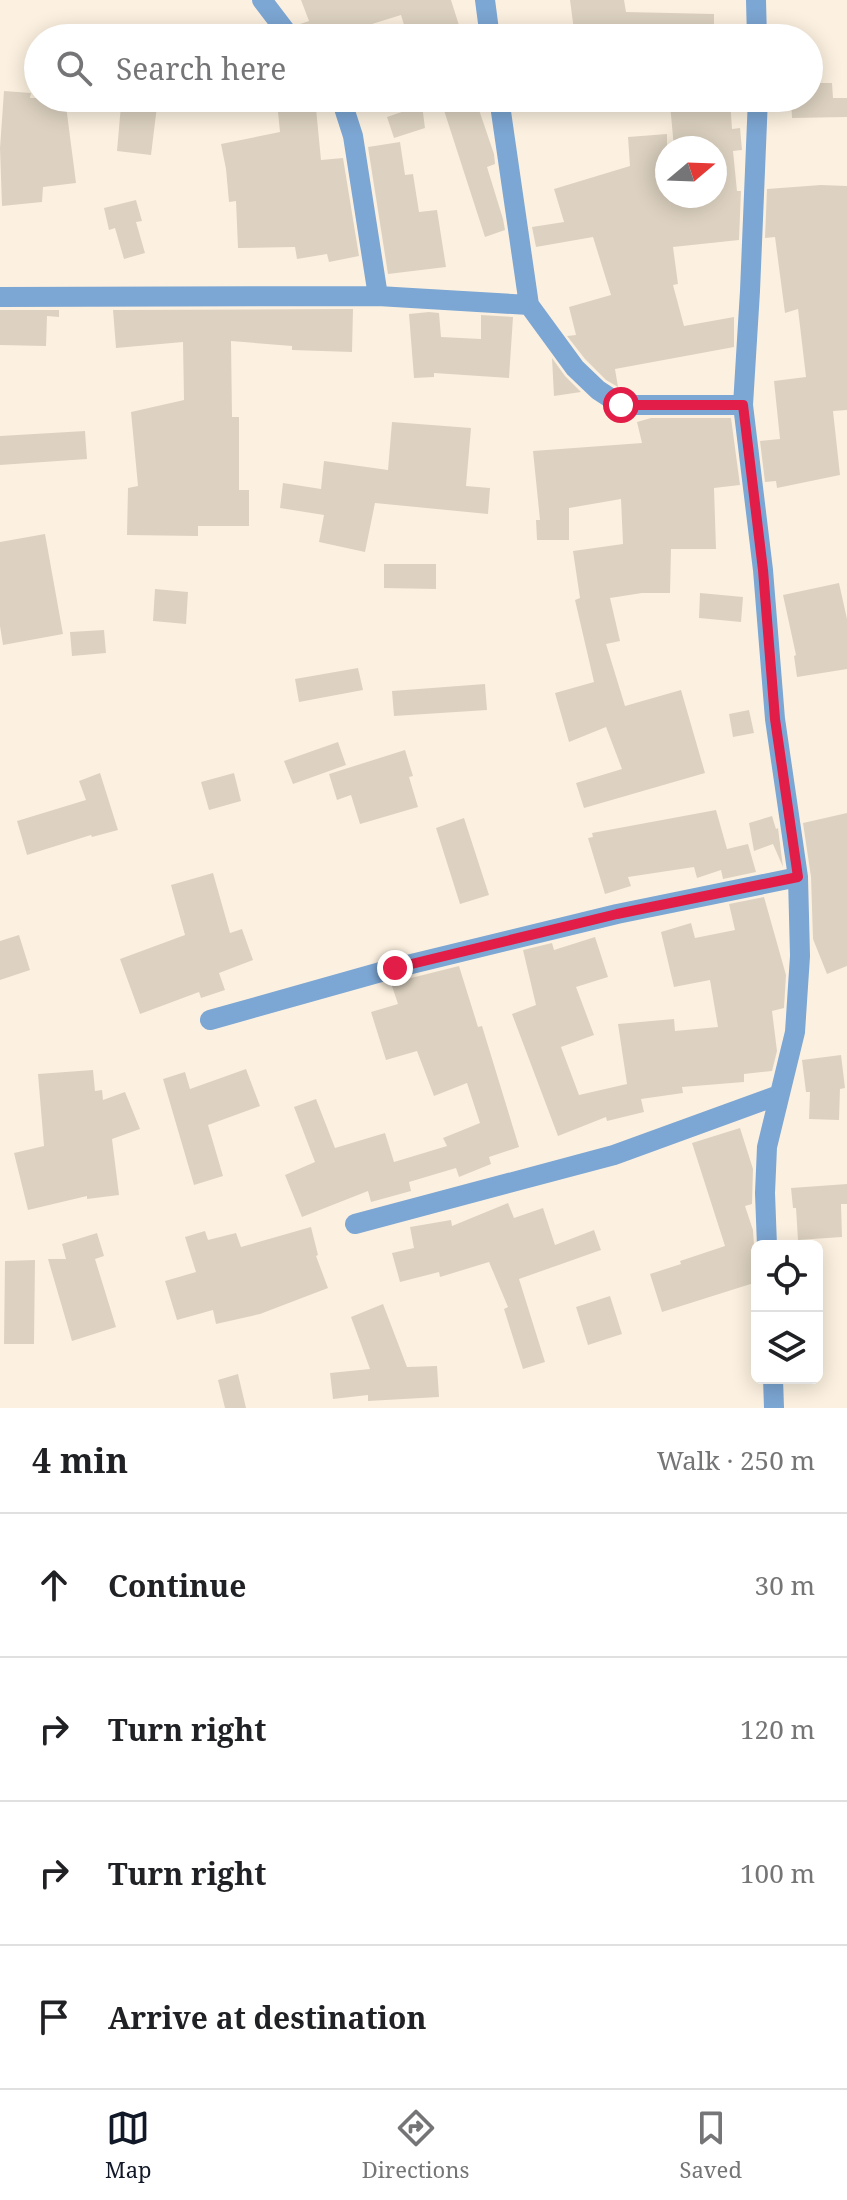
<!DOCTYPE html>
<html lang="en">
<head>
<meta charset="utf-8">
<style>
	body { margin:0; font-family:"Noto Serif",serif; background:#f2f2f2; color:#202124 }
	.controls { position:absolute; right:24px; bottom:24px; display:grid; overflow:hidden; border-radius:12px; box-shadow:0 4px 20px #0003 }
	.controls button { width:72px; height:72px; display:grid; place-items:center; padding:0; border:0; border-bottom:2px solid #e0e0e0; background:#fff; color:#202124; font:40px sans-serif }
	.compass { position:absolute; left:655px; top:136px; width:72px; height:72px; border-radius:50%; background:#fff; box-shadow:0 4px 20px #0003; rotate:71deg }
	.stop { position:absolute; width:24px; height:24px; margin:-18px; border:6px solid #e11d48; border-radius:50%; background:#fff }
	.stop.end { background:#e11d48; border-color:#fff; box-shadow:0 2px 8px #0008 }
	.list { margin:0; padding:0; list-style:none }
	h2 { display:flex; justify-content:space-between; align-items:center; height:104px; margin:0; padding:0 32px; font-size:34px }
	h2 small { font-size:26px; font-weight:400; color:#757577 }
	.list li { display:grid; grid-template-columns:52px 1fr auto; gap:24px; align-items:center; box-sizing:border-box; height:144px; padding:0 32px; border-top:2px solid #e0e0e0 }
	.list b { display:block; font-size:30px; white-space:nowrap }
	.list em { font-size:26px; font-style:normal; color:#757577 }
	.icon { flex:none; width:44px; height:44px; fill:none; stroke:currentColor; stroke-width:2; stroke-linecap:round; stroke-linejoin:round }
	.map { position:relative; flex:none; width:847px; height:1408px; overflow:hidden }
	.search { position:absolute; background:#fff; box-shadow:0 4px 20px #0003; left:24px; right:24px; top:24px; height:88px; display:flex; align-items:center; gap:20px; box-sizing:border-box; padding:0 28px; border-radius:44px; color:#757577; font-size:30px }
	.sheet { height:680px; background:#fff }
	nav { display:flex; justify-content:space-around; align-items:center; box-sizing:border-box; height:112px; border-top:2px solid #e0e0e0; background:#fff; font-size:22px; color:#757577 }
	nav a { display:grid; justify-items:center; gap:4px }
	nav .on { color:#111827 }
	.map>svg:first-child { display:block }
	.building { fill:#ddd2c1 }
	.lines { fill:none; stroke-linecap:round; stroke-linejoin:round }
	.minor { stroke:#7ca6d3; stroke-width:20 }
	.route { stroke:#e11d48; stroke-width:10 }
</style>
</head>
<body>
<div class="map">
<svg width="847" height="1408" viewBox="0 0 847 1408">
	<rect width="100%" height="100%" fill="#fcf1e0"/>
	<!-- building -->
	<path class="building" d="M301 0H451L463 38H408L401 15 327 38H304L297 25 309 21Z
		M570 0H624L626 12 714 14V38H575Z
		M809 83H832L833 98H847V117L792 118 791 98H809Z
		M4 91 31 93 30 98H65L76 183 43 187 42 202 2 206 0 148Z
		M129 98H158L151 155 117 151 121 105 127 106Z
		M315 98 321 160 343 158 359 256 329 262 327 254 297 259 295 247 238 248 236 201 229 202 226 169 221 144 280 132 277 102Z
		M440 98H475L494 154 495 164 487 167 503 219 505 230 485 237Z
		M730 99 732 129 740 128 742 150 733 151 737 191H741L739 240 673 247 678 284 673 285 684 326 734 317V347L615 369 618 387 606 380 585 359 567 336 576 335 569 307 611 295 593 237 536 247 532 227 564 222 554 189 630 166 628 137 667 134V196H715V148H674L670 104Z
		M422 105 425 128 394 138 387 117Z
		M400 142 405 175 413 174 419 212 437 210 446 267 388 274 368 147Z
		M821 185 847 186V410L833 411 840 475 777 488 776 481 765 482 760 441 780 439 774 381 806 377 798 309 785 313 775 237 765 238 767 189Z
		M136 200 142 221 136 222 145 253 124 259 115 228 109 230 104 208Z
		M353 309 352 352 292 350V346L231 341 232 417H239V490H249V526H198V536L127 535 128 488 138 486 131 412 184 400 183 342 116 348 113 310Z
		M0 310H59V317L47 316 46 346 0 345Z
		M429 312 439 313 441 337 481 339V315L513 317 509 378 434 373V377L414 378 409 314Z
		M552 358 565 376 581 392 554 396Z
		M651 418H731L740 485 714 488 716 549H671L670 593H642L610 598 620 641 606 644 625 706 681 690 705 773 584 808 576 783 622 769 606 727 569 742 555 693 594 682 575 600 580 598 573 551 623 544 621 499 569 508V540H537L536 520H540L533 451 642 443 637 422Z
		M392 422 471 428 466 486 490 488 488 514 375 503 365 552 319 542 324 515 280 508 283 483 321 489 324 461 388 470Z
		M85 431 87 459 0 465V436Z
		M45 534 63 634 3 645 0 626V542Z
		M384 564H436V589L384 588Z
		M839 583 847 619V669L797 677 794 656 796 655 783 595Z
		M155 589 188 592 186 624 153 621Z
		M700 593 743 597 741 622 699 618Z
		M104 630 106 653 72 656 70 632Z
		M358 668 363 690 299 702 295 679Z
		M485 684 487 710 394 716 392 691Z
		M749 710 754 733 733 737 729 714Z
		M338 742 346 765 293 784 284 761Z
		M405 750 413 776 409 777 418 807 360 824 351 795 337 800 329 774Z
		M100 773 118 830 92 837 91 835 27 855 17 821 86 800 79 781Z
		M234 773 241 801 209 810 201 782Z
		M716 810 727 849 748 844 756 872 723 879 721 870 697 878 694 867 628 877 631 886 605 894 588 838 593 837 592 833Z
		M847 813V966L827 974 813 939 811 877 803 823Z
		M772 816 776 829 778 828 783 867 773 844 754 851 749 823Z
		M464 818 489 895 460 904 436 828Z
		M213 873 230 933 242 929 253 960 219 973 225 990 201 998 199 992 140 1014 120 959 185 935 171 885Z
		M764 897 786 975 784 1008 772 1011 777 1051 772 1071 744 1074V1082L682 1087 683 1093 641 1099 644 1112 607 1121 606 1117 558 1136 512 1014 536 1005 523 950 552 943 554 950 595 937 608 977 576 987 594 1035 561 1047 579 1095 627 1084 618 1024 674 1019 675 1031 718 1027 710 980 674 987 661 932 691 923 695 938 735 930 729 904Z
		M19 935 30 970 0 980V941Z
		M459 966 478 1027 482 1026 519 1147 489 1157 491 1164 459 1177 456 1168 409 1182 411 1191 371 1202 368 1191 302 1217 285 1175 315 1162 294 1107 316 1099 335 1148 385 1133 394 1162 447 1146 443 1138 480 1123 467 1083 434 1096 417 1051 386 1060 371 1012 398 1004 391 983Z
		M841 1055 845 1088 840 1089 839 1120 809 1119 810 1092H806L802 1060Z
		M246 1069 260 1106 208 1125 223 1176 194 1185 163 1079 185 1072 190 1089Z
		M93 1070 95 1091 102 1090 103 1100 125 1092 140 1129 112 1139 119 1195 87 1199V1196L28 1210 14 1153 44 1146 38 1074Z
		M740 1128 753 1169 752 1204 745 1206 753 1230 754 1246 757 1254V1282L662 1312 650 1274 681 1264 680 1261 725 1246 692 1143Z
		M847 1184V1204H841L842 1237 798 1240 796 1208H793L791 1188Z
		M508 1203 514 1218 543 1208 555 1245 594 1230 601 1250 519 1279 545 1362 523 1369 504 1309 508 1307 489 1262 440 1277 439 1272 400 1282 392 1253 414 1248 410 1227 451 1220 452 1226Z
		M311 1227 318 1255 316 1256 328 1288 260 1314 216 1324 213 1310 177 1320 165 1281 196 1272 185 1237 205 1231 208 1240 236 1233 241 1247Z
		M97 1233 104 1256 95 1259 116 1327 72 1341 48 1259H66L62 1244Z
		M35 1260 34 1344H4L5 1261Z
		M610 1296 622 1334 588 1345 576 1307Z
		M383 1304 407 1367 437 1366 439 1397 368 1401V1395L333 1399 330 1373 370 1369 351 1317Z
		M238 1374 246 1408H225L218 1380Z"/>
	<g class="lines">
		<!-- minor -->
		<path class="minor" d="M262 0 291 38
			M485 0 490 38
			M756 0 757 38
			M337 98 343 105 353 136 378 296
			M499 98 529 305 575 368 598 390 621 405H743
			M758 98 750 291 743 405 763 570 775 719 798 877 800 956 795 1032 767 1147 765 1193 767 1246
			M0 297 378 296 529 305
			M210 1020 395 968 617 914 798 877
			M355 1224 614 1155 779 1095
			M773 1378 774 1408"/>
	</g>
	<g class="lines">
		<!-- route -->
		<path class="route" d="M395 968 617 914 798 877 775 719 763 570 743 405H621"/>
	</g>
</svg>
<div class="controls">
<button><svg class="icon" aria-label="locate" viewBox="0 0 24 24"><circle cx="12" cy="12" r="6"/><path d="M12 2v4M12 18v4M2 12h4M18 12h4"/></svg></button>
<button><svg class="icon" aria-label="layers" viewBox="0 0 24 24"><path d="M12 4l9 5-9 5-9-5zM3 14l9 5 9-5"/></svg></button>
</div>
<svg class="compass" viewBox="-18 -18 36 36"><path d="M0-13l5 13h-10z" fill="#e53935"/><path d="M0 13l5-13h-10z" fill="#757577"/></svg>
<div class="stop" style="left:621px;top:405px"></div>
<div class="stop end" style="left:395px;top:968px"></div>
<div class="search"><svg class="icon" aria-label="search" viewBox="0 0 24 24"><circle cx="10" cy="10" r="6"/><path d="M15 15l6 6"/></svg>Search here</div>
</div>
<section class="sheet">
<h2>4 min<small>Walk · 250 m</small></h2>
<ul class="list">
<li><svg class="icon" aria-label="ahead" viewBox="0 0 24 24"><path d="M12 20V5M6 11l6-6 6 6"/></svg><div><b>Continue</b></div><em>30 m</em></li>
<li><svg class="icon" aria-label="right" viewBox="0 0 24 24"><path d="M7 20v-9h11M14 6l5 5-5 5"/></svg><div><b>Turn right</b></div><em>120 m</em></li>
<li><svg class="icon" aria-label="right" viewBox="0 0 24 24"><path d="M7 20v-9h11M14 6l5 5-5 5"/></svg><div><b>Turn right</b></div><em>100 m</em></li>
<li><svg class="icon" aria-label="arrive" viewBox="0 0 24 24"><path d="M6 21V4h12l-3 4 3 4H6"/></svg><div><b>Arrive at destination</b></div></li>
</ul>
</section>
<nav>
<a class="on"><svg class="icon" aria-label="map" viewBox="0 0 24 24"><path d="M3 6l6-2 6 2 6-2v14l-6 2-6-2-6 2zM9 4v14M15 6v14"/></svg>Map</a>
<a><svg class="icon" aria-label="directions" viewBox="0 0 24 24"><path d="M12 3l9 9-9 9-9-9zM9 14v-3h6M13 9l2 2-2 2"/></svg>Directions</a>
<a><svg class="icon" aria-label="saved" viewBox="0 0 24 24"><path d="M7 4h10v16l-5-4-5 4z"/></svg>Saved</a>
</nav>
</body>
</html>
